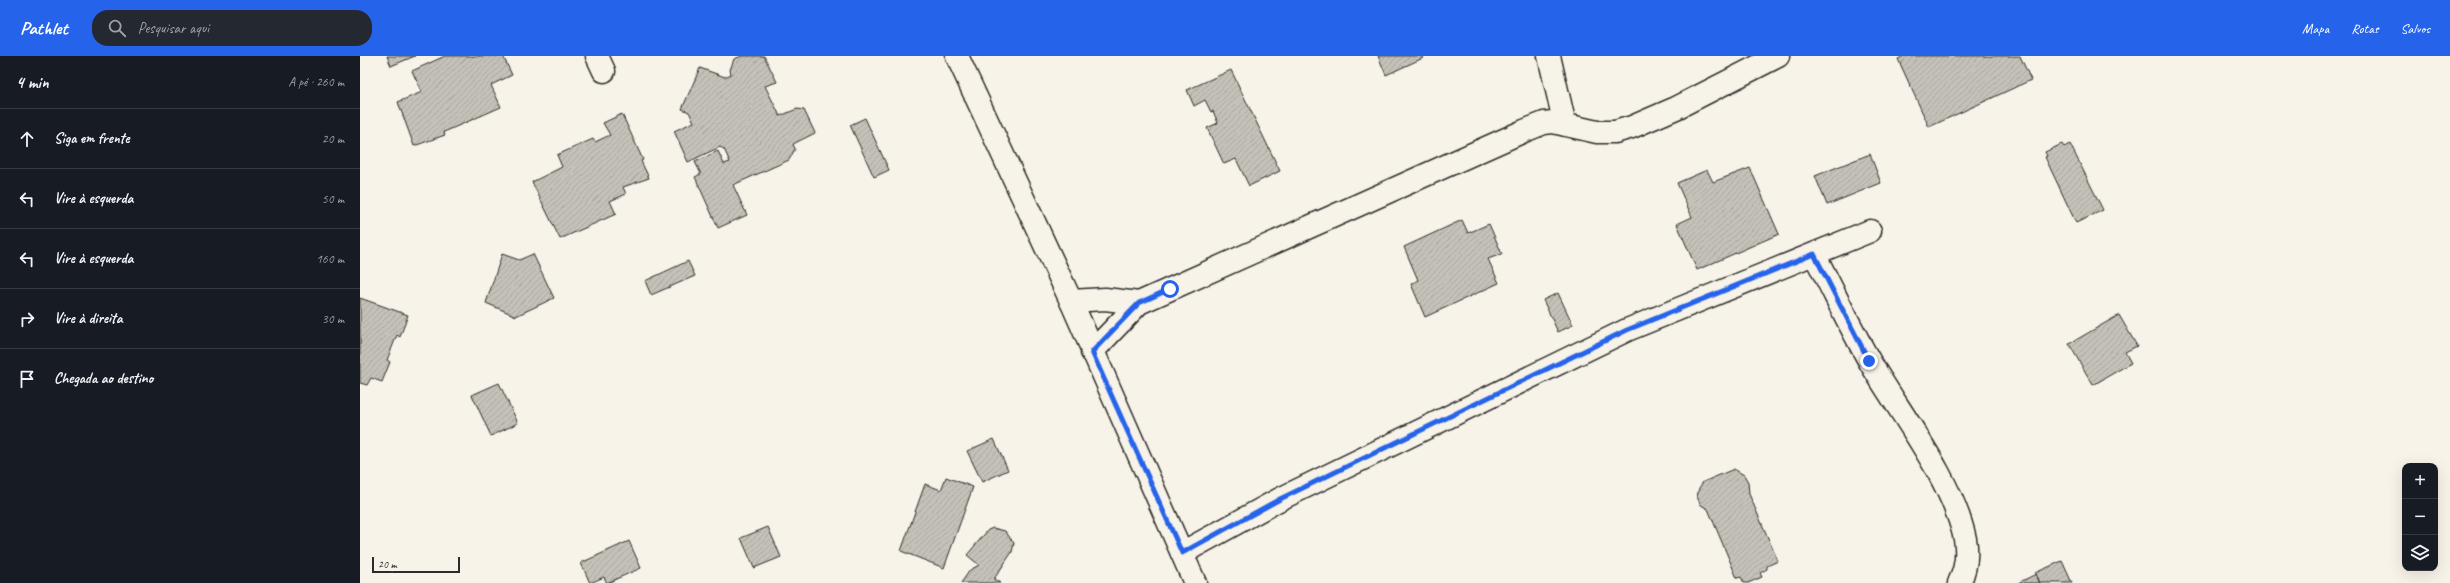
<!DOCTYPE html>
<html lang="pt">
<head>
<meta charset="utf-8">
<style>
	body { margin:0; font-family:Caveat,sans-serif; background:#242831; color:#f1f3f6 }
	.controls { position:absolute; right:12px; bottom:12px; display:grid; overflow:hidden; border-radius:8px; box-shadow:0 4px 16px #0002 }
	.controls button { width:36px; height:36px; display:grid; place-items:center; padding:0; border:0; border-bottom:1px solid #363941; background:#171b24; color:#f1f3f6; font:20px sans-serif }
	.scale { position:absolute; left:12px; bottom:10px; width:88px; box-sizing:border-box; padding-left:4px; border:2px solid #2b2b2b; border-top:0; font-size:11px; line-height:14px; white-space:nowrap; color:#2b2b2b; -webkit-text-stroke:3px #f7f3e8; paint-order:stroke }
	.stop { position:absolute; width:12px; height:12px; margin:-9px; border:3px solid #2563eb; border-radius:50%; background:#fff }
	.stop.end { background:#2563eb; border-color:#fff; box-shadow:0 1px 4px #0008 }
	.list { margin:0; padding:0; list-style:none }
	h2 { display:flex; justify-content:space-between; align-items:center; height:52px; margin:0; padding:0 16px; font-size:17px }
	h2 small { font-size:13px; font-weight:400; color:#9ea1a6 }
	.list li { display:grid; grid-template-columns:26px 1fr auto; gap:12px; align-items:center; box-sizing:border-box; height:60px; padding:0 16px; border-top:1px solid #363941 }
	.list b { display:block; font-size:15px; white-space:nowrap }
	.list em { font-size:13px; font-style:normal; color:#9ea1a6 }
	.icon { flex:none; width:22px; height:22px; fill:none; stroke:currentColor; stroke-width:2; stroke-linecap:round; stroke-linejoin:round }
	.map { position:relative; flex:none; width:2090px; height:527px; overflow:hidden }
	header { display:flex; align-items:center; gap:24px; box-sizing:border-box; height:56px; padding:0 20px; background:#2563eb; color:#fff }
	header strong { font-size:19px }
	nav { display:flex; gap:22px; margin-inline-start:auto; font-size:14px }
	.search { width:280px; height:36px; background:#242831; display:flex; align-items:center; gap:10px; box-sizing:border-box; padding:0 14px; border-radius:16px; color:#9ea1a6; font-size:15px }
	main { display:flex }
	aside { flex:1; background:#171b24 }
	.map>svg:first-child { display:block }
	.building { fill:url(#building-hatch); stroke:#2b2b2b }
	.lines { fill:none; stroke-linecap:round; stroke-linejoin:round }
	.minor-casing { stroke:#2b2b2b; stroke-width:25 }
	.tertiary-casing { stroke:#2b2b2b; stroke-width:25 }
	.minor { stroke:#f7f3e8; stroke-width:22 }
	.tertiary { stroke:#f7f3e8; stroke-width:22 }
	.route { stroke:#2563eb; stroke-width:5 }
</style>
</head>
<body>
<header>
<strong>Pathlet</strong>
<div class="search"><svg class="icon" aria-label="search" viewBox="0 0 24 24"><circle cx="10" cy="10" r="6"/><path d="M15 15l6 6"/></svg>Pesquisar aqui</div>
<nav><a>Mapa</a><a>Rotas</a><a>Salvos</a></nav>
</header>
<main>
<aside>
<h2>4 min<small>A pé · 260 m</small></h2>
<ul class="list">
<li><svg class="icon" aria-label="ahead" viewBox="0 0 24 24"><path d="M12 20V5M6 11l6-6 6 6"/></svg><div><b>Siga em frente</b></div><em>20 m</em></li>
<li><svg class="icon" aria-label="left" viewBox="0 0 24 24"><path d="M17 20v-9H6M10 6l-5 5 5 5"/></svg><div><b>Vire à esquerda</b></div><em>50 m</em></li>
<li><svg class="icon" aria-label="left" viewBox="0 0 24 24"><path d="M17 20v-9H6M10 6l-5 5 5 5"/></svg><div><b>Vire à esquerda</b></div><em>160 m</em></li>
<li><svg class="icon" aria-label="right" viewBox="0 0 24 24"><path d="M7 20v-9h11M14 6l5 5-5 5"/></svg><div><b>Vire à direita</b></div><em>30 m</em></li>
<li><svg class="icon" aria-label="arrive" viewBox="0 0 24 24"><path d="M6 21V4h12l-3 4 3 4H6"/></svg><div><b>Chegada ao destino</b></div></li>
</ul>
</aside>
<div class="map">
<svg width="2090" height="527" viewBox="0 0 2090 527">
	<defs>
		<pattern id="building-hatch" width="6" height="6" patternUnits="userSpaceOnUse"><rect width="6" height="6" fill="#c4c1b9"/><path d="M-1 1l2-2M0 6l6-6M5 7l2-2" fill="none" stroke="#a9a69f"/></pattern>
	</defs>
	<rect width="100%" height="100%" fill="#f7f3e8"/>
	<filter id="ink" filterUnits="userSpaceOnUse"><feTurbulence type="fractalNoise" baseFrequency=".025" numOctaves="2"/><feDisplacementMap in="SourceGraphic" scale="8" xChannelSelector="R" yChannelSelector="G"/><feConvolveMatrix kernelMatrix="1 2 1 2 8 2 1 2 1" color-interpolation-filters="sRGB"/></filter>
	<g filter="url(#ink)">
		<!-- building -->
		<path class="building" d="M27 0H55L31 10Z
			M85 0H143L152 19 131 29 141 51 84 76 85 79 54 90 38 46 62 36 52 15Z
			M382 0H404L417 26 405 30 420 60 437 53 444 54 455 77 433 88 435 93 429 104 373 129 387 159 358 172 335 121 341 118 335 106 358 95 364 108 370 106 364 93 360 91 328 106 314 75 334 66 329 56 322 53 340 12 365 21 371 18 370 14 374 3Z
			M1018 0H1062L1063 2 1026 19Z
			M1544 0H1660L1671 24 1569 71 1538 3Z
			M871 14 920 115 889 130 876 103 864 108 847 72 858 67 853 55 851 56 845 44 834 50 827 34Z
			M262 58 283 104 281 105 289 122 263 131 266 138 250 145 256 158 200 183 172 126 202 111 197 99 233 83 235 86 250 79 243 67Z
			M505 62 529 114 514 121 490 69Z
			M1702 88 1704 91 1710 88 1743 154 1716 167 1685 101 1687 100 1685 96Z
			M1510 98 1521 127 1467 149 1455 120Z
			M1390 112 1419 178 1337 214 1317 168 1332 161 1317 127 1347 114 1353 126Z
			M1102 164 1108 177 1129 168 1142 198 1128 203 1139 227 1065 261 1051 228 1058 224 1044 191Z
			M142 198 159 204 173 198 194 242 156 260 126 247Z
			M328 205 335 220 291 239 285 225Z
			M1198 237 1213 269 1198 276 1183 244Z
			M0 242 48 259 40 281 37 279 27 304 30 306 22 326 11 322 7 329 0 327Z
			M1759 259 1777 290 1765 296 1771 307 1733 329 1709 288Z
			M139 327 158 367 131 380 112 339Z
			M634 383 648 414 622 426 607 395Z
			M1374 413 1384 419 1388 426 1389 438 1418 505 1407 510V513L1400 517 1402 521 1388 527H1384L1381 521 1377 522 1348 453 1341 449 1337 441 1339 432 1343 426Z
			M586 421 613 431 584 512 541 495 565 428 581 434Z
			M408 471 421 501 394 512 381 482Z
			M633 472 645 475 654 487 652 496 634 523 640 527H601L610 514 619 509 607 499 628 474Z
			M269 485 281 512 247 527 244 521 230 527 221 507Z
			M1702 505 1712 527H1680L1675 517Z
			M1676 518 1680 527H1658Z"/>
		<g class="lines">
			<!-- minor casing -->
			<g class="minor-casing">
				<path id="minor" d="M237 0 244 15
					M1189 0 1205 69
					M1454 198C1473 234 1490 271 1510 306 1541 359 1592 423 1605 483 1608 499 1606 513 1599 527
					M711 245 745 243 779 247
					M732 296 779 247 1164 75 1184 67 1193 66 1237 76H1255L1272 71 1316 52 1418 0
					M822 497 920 443 1267 274 1510 175"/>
			</g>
			<!-- tertiary casing -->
			<g class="tertiary-casing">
				<path id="tertiary" d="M597 0 711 245 835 527"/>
			</g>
			<!-- minor -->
			<use href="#minor" class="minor"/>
			<!-- tertiary -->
			<use href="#tertiary" class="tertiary"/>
		</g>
	</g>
	<g class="lines" filter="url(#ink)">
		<!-- route -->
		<path class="route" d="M810 233 779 247 732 296 822 497 920 443 1267 274 1454 198 1509 305"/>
	</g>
</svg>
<div class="controls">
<button>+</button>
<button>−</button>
<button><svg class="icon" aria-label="layers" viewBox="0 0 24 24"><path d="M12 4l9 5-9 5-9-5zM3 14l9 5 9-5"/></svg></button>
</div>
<div class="scale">20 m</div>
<div class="stop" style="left:810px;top:233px"></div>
<div class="stop end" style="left:1509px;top:305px"></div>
</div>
</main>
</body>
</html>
